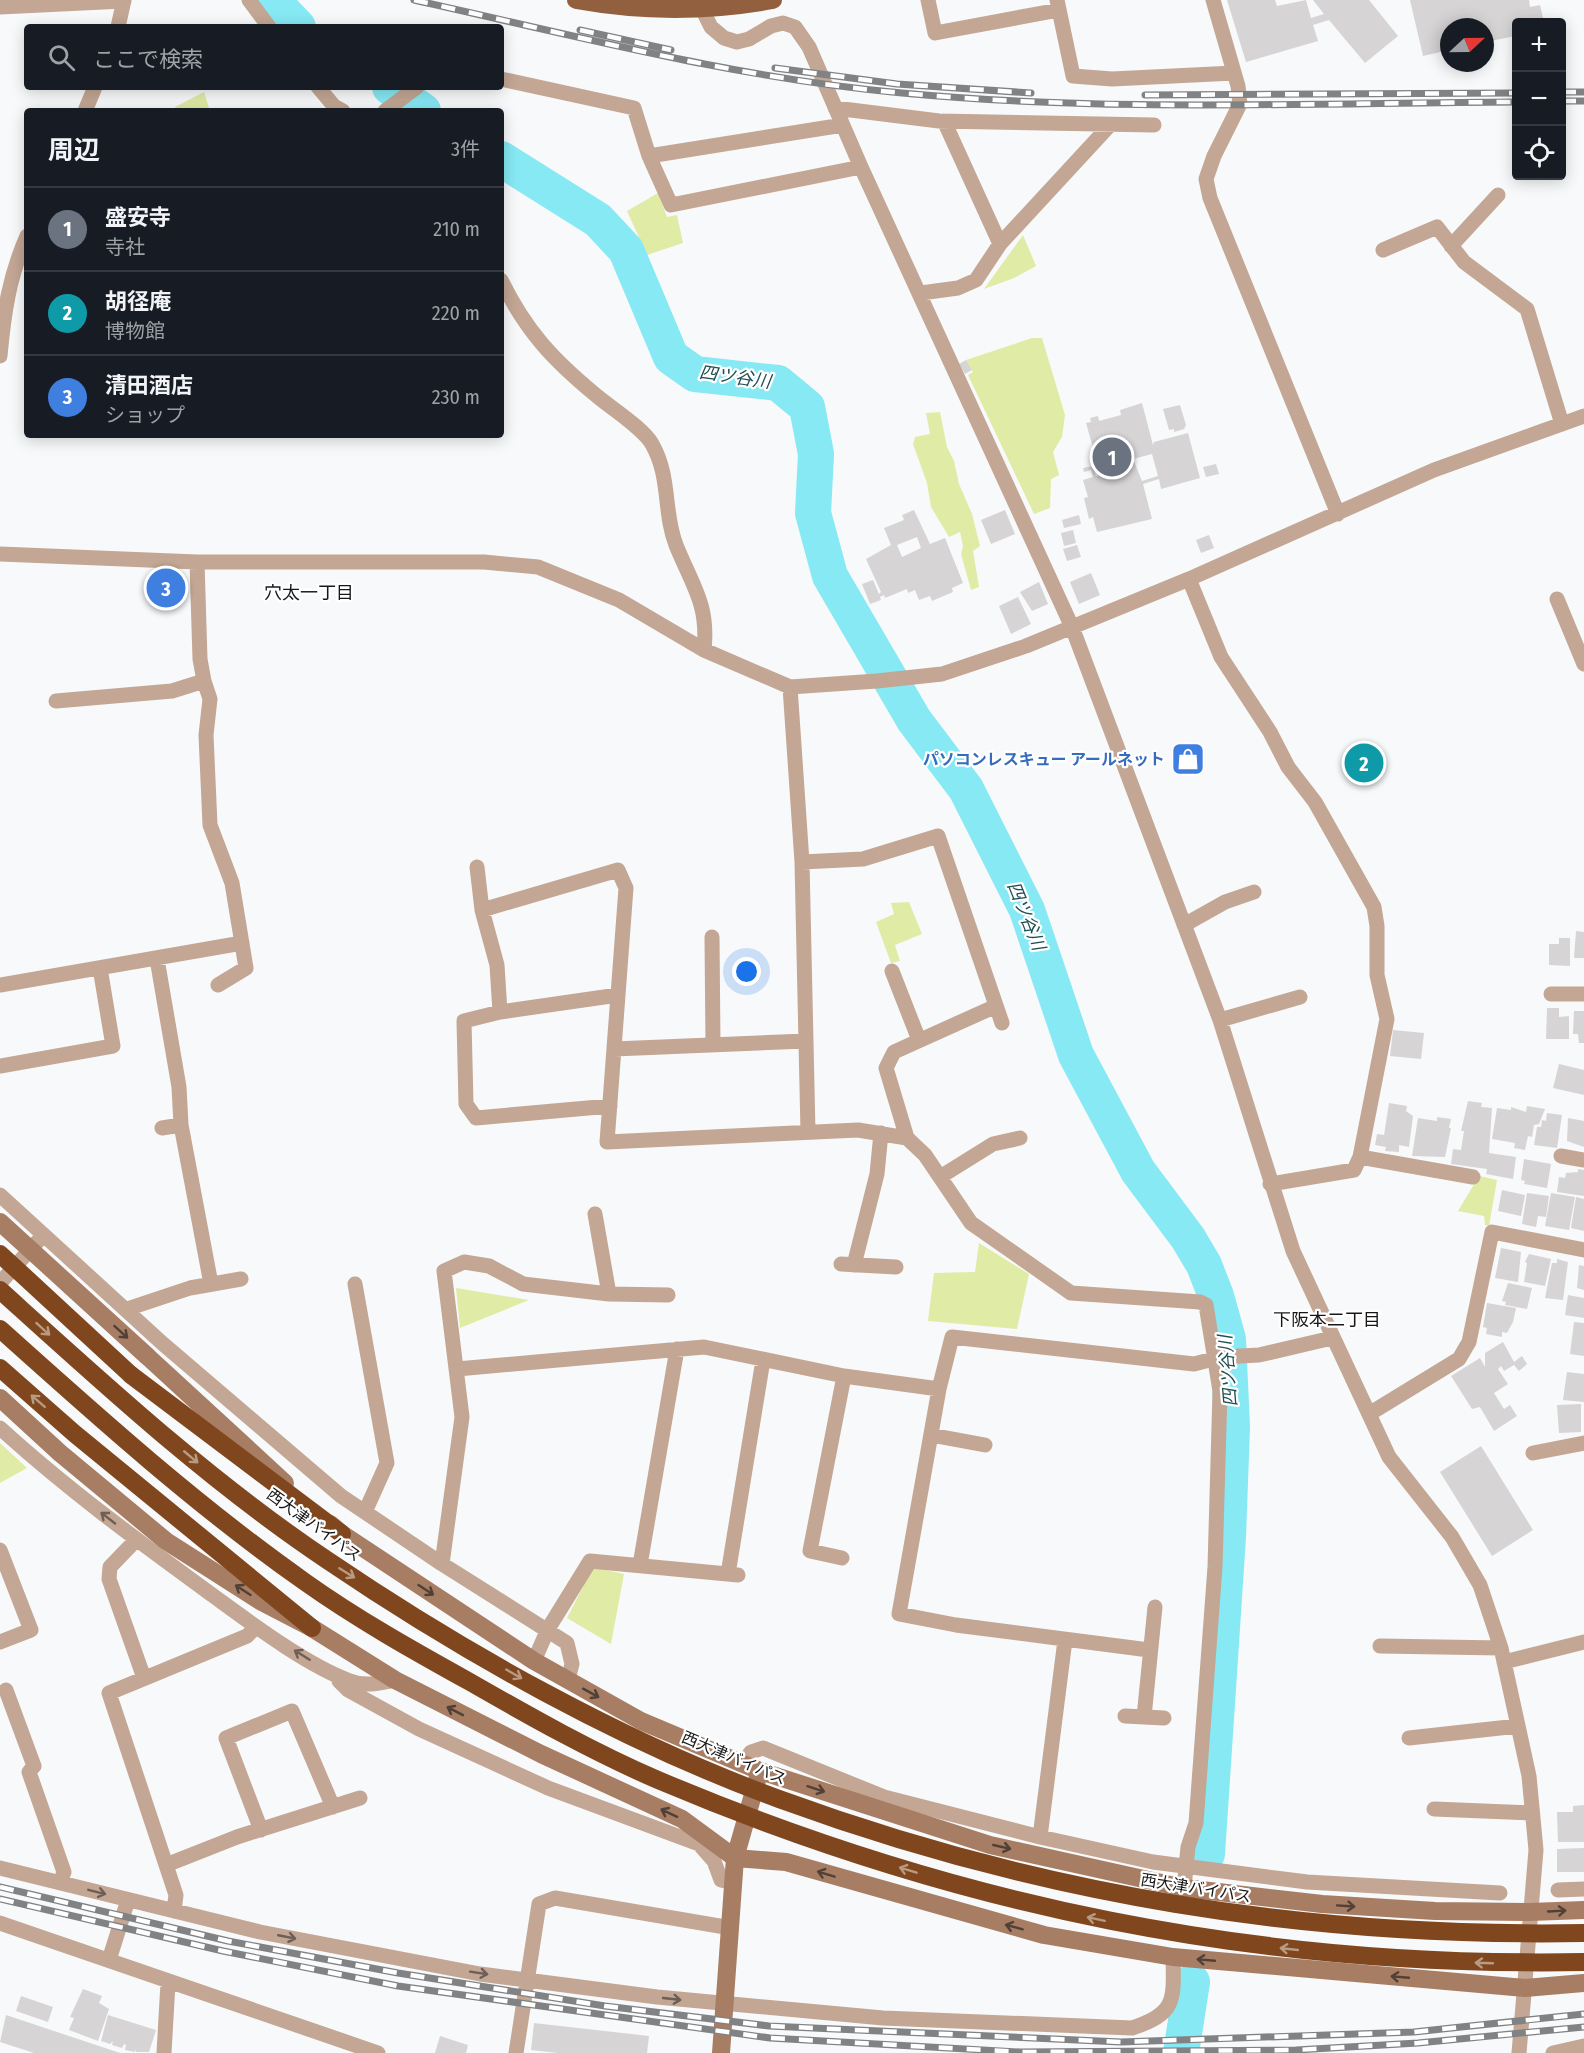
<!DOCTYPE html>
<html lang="ja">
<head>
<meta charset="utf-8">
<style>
	body { margin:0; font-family:"Fira Sans Condensed","Noto Sans JP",sans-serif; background:#242831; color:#f1f3f6 }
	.controls { position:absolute; right:18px; top:18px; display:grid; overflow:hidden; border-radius:6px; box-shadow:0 3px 15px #0003 }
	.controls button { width:54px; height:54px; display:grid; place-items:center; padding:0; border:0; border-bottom:2px solid #363941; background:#171b24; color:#f1f3f6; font:30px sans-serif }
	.compass { position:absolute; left:1440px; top:18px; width:54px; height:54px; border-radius:50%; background:#171b24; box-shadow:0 3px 15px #0003; rotate:68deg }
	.you { position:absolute; left:747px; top:972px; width:21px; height:21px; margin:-15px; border:4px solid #fff; border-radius:50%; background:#1a73e8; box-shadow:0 0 0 9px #1a73e833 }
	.badge { display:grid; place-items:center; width:39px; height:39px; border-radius:50%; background:#d93025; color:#fff; font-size:20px; font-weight:700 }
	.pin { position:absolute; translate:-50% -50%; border:3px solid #fff; box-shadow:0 2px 6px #0006 }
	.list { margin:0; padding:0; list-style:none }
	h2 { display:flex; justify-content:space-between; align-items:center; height:78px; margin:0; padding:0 24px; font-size:26px }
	h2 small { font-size:20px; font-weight:400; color:#9ea1a6 }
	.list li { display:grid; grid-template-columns:39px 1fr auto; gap:18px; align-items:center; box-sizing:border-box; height:84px; padding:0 24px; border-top:2px solid #363941 }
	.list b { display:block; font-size:22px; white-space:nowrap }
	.list p { margin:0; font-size:20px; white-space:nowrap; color:#9ea1a6 }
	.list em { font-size:20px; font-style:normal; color:#9ea1a6 }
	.icon { flex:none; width:33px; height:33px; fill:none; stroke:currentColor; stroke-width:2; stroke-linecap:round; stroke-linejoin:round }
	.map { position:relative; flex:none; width:1584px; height:2053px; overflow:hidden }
	.search { position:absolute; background:#171b24; box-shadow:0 3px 15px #0003; left:24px; top:24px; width:480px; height:66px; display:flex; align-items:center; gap:15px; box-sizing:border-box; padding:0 21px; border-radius:6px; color:#9ea1a6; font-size:22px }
	.panel { position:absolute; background:#171b24; box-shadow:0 3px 15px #0003; left:24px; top:108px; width:480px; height:330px; border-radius:6px }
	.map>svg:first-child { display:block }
	.green { fill:#e0eba5 }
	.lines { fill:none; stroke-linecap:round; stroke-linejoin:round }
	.river { stroke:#86e9f4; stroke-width:36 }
	.building { fill:#d7d4d6; fill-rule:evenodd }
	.street { stroke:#c3a694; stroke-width:15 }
	.secondary { stroke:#a77d63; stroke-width:18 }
	.primary { stroke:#92603f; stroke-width:18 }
	.highway { stroke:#80471e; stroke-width:18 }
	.rail-casing { stroke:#818284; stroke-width:7 }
	.rail { stroke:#fff; stroke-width:4.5; stroke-dasharray:14; stroke-linecap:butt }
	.secondary-bridge { stroke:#a77d63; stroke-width:18 }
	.highway-bridge { stroke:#80471e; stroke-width:18 }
	.oneway { stroke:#b99a83 }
	.oneway2 { stroke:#514036 }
	.oneway3 { stroke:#6d5e56 }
	.labels { text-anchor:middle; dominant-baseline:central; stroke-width:4.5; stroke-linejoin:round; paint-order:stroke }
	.shop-label { font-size:16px; font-weight:bold; fill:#366cbe; stroke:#fff; text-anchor:end }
	.street-label { font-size:16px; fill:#171718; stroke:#fff }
	.water-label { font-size:18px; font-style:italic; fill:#224f53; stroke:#fff }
	.neighbourhood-label { font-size:18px; fill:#171718; stroke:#fff }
</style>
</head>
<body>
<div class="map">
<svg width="1584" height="2053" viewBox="0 0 1584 2053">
	<rect width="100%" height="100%" fill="#f7f9fb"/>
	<!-- green -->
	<path class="green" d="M204 92 210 111H177L175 107Z
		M658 193 667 217 677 215 683 243 647 255 627 211Z
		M1023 235 1036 266 1014 278 984 289Z
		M1032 338H1042L1065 415 1062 437 1053 452 1059 475 1051 479 1050 508 1034 514 968 375 973 372 966 360Z
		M940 412 947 447 954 461 959 484 972 514 980 546 973 551 979 587 971 590 961 554 963 546 960 532 949 537 931 507 927 483 913 444 915 437 930 434 926 413Z
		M909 902 922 934 895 945 900 961 891 963 876 922 894 914 891 903Z
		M1479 1176 1497 1180 1489 1226 1485 1225 1484 1216 1458 1211Z
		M979 1243 1029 1274 1017 1329 928 1321 934 1273 975 1272Z
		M456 1288 529 1300 460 1328Z
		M0 1443 27 1468 0 1483Z
		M593 1567 624 1574 611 1644 567 1618Z"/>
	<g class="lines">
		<!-- river -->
		<path class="river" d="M272 0 298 27
			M390 87 423 111
			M501 159 598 220 626 250 671 357 695 374 778 383 807 407 816 454 813 513 830 576 914 720 966 789 1027 910 1076 1055 1138 1171 1188 1238 1204 1265 1216 1296 1228 1339 1232 1427 1228 1537 1207 1854
			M1181 2053 1192 1982"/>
	</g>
	<!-- building -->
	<path class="building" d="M1227 0H1275L1277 6 1306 0 1311 18 1324 14 1313 0H1369L1398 36 1365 63 1329 20 1313 25 1318 41 1246 62Z
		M1410 0H1529L1530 7 1540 5 1544 22H1516V36L1485 42V27H1449V50L1423 56Z
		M966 360 972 370 965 374 959 364Z
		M1142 403 1153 445 1154 442 1188 433 1200 478 1161 489 1159 479 1143 484 1152 519 1097 532 1093 517 1089 519 1084 498 1088 497 1083 480 1093 477 1091 470 1084 472 1083 468 1093 466 1096 476 1125 469 1123 462 1099 469 1086 423 1091 422 1090 418 1098 416 1099 421 1121 415 1120 410ZM1152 454 1158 476 1142 481 1133 459Z
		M1180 405 1186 425 1184 429 1174 432V429L1169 430 1163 409Z
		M1216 464 1219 474 1206 477 1203 467Z
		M914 510 930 544 945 538 963 583 952 588 953 592 932 601 930 596 919 600 915 590 908 593 907 589 885 598 884 595 880 597 881 600 870 604 862 584 873 580 879 594 881 592 866 559 891 545 884 528 904 520 902 515ZM917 537 921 548 902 557 897 545Z
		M1005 510 1015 534 991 544 981 520Z
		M1079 515 1081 524 1064 528 1062 520Z
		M1073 530 1076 543 1064 546 1061 533Z
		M1209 535 1214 548 1201 553 1196 540Z
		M1077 545 1081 557 1067 561 1063 549Z
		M1091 573 1100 595 1079 604 1070 582Z
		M1039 582 1048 604 1032 611 1020 592Z
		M1018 597 1031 624 1011 634 999 606Z
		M1576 931 1584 932V958H1574Z
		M1559 938H1570V966L1549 965V944H1559Z
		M1547 1008H1559V1017L1569 1016V1039H1546Z
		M1574 1011H1584V1043H1579L1578 1034H1573Z
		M1393 1030 1424 1033 1421 1059 1390 1056Z
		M1559 1064 1584 1070V1095L1553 1088Z
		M1468 1101 1482 1103 1481 1107 1492 1108 1489 1153 1516 1157 1513 1179 1486 1174 1487 1169 1451 1164 1453 1149 1461 1150 1464 1131H1461Z
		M1389 1103 1407 1106 1406 1111 1413 1116 1409 1147 1399 1145V1152L1385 1151 1386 1147 1375 1145 1377 1134 1384 1135Z
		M1527 1106 1545 1109 1539 1124 1534 1125 1532 1137 1528 1136 1525 1150 1514 1148 1515 1143 1492 1139 1497 1108 1511 1110V1107L1526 1112Z
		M1547 1113 1562 1115 1557 1148 1534 1145 1537 1127H1541L1542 1120 1546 1121Z
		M1437 1117 1451 1119 1449 1128H1451L1445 1157 1412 1156 1418 1118 1437 1121Z
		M1568 1118 1584 1121V1147L1567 1141Z
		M1524 1159 1551 1164 1547 1188 1524 1184 1525 1181 1521 1180Z
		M1578 1169 1584 1170V1196L1557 1192 1559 1177 1565 1178 1566 1173 1578 1172Z
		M1502 1190 1525 1195 1521 1216 1498 1211Z
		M1527 1193 1549 1196 1546 1217 1538 1216 1536 1227 1522 1224Z
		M1551 1193 1575 1197 1569 1230 1545 1226Z
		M1576 1197 1584 1199V1231L1571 1228Z
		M1501 1248 1521 1252 1518 1282 1495 1278Z
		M1529 1254 1551 1259 1545 1286 1524 1282 1527 1263 1525 1262Z
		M1557 1259 1568 1262 1563 1300 1545 1298 1552 1263H1557Z
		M1579 1265 1584 1266V1290L1577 1288Z
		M1508 1283 1532 1288 1527 1309 1505 1305 1506 1302 1502 1301Z
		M1568 1295 1584 1298V1318L1565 1315Z
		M1487 1303 1516 1308 1513 1322 1507 1333 1502 1332V1337L1486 1334 1487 1328 1483 1327Z
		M1574 1322 1584 1323V1356L1570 1354Z
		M1503 1342 1514 1362 1522 1356 1527 1364 1519 1371 1514 1365 1504 1371 1501 1366 1498 1369 1508 1384 1494 1393 1504 1409 1510 1405 1517 1416 1494 1431 1480 1407 1472 1409 1451 1376 1480 1358 1485 1367V1353Z
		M1567 1372 1584 1374V1402L1563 1400Z
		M1581 1404V1432L1559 1433 1557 1405Z
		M1481 1446 1533 1530 1492 1556 1440 1472Z
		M1584 1805V1842H1558L1557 1812H1573V1806Z
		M1584 1848V1872H1557V1849Z
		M83 1989 102 1996 99 2003 109 2009 98 2041 69 2030 74 2018 70 2017Z
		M21 1996 53 2007 48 2022 16 2011Z
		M6 2015 120 2053H34L0 2042Z
		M108 2015 156 2030 149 2052H136V2049L135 2052 125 2050 126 2045 124 2044 122 2048 112 2045 113 2041 110 2044 101 2041Z
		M534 2023 649 2036 647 2053H558L531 2050Z
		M440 2036 468 2045 466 2053H435Z"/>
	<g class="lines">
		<!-- street -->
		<path class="street" d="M249 0 269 27
			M928 0 935 33 1059 10
			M1057 0 1073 76 1112 79 1234 73
			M1213 0 1238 86 1240 104 1214 156 1206 179 1210 198 1338 514
			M0 7 124 1
			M702 9 711 27 724 38 737 42 749 39 771 26 783 23 795 27 809 47 861 167 1072 627 1220 1020 1293 1251 1389 1457 1452 1537 1480 1585 1501 1648 1529 1776 1536 1850 1519 2053
			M118 27 124 0
			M501 79 634 108 649 156 671 205 861 167
			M318 87 334 106 343 111
			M835 108 939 121 1154 125
			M85 111 95 87
			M385 111 417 87
			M944 121 1000 244
			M649 156 843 125
			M1451 246 1498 195
			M1383 250 1437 227 1464 262 1527 309 1562 424
			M501 280C526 331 553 360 597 396 611 408 643 428 652 444 671 477 663 512 676 545 692 585 709 604 704 650
			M921 293 958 288 976 280 1000 244 1110 125
			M0 356C4 312 9 277 27 236
			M0 554 197 562H484L538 567 619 600 704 650 790 687 877 681 942 674 1026 646 1189 579 1434 470 1584 416
			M1189 579 1221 657 1270 732 1288 767 1315 802 1374 907 1377 926V975L1387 1019 1360 1157 1354 1170 1270 1184
			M1557 599 1584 664
			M204 681 210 699 206 735 210 825 232 883 246 968 218 985
			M790 687 802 862 808 1132
			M56 701 172 691 204 681 200 659 197 562
			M802 862 863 859 938 836 1002 1023
			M477 867 482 910 497 965 500 1012
			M482 910 618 870 626 888 607 1142 858 1130 907 1138 925 1155 971 1223 1071 1293 1200 1302 1206 1305 1220 1391 1215 1567 1196 1823 1188 1847 1184 1888
			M1184 925 1225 902 1254 892
			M712 937 713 1045
			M157 959 179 1087 181 1125 211 1284
			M892 971 919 1040
			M0 985 242 943
			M1551 994H1584
			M1220 1020 1300 997
			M614 1049 806 1041
			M0 1066 113 1046 100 968
			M610 1106 476 1118 466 1104 464 1021 500 1012 618 995
			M162 1128 181 1125
			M907 1138 886 1068 894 1052 996 1006
			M1561 1156 1584 1160
			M1360 1157 1473 1177
			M940 1177 993 1144 1020 1138
			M0 1195 162 1343 341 1496 442 1564 567 1643 572 1664 568 1680
			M595 1214 609 1294
			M841 1264 896 1267
			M854 1265 877 1174 881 1133
			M0 1283 38 1241
			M355 1284 387 1463 365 1512
			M127 1309 190 1288 241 1279
			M457 1369 704 1347 844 1376 939 1389
			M1369 1414 1459 1359 1469 1342 1492 1232 1584 1250
			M0 1428C68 1490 141 1543 215 1597 252 1624 308 1666 350 1681 365 1687 380 1683 395 1680
			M931 1435 985 1445
			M1533 1453 1584 1443
			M136 1540 110 1567 109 1579 144 1678
			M0 1550 31 1630 0 1642
			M842 1558 810 1551 844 1376
			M442 1564 462 1417 444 1271 464 1262 489 1266 523 1284 609 1294 668 1295
			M640 1565 677 1349
			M728 1574 763 1360
			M1380 1646 1501 1648
			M1149 1650 956 1625 899 1614 939 1389 952 1337 1194 1364 1221 1357 1259 1355 1332 1338
			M534 1661 548 1629 590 1561 738 1575
			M1504 1662 1584 1642
			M339 1681 348 1690 419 1729 548 1788 699 1844 714 1861 721 1880 734 1883
			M6 1690 34 1766 29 1772 64 1872 60 1883
			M1125 1716 1164 1718
			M1144 1717 1155 1607
			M1409 1738 1518 1726
			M742 1764 751 1752 763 1748 884 1797 1040 1837 1153 1862 1307 1882 1500 1893
			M1434 1809 1532 1813
			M261 1830 226 1738 292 1711 333 1807
			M1040 1837 1065 1640
			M166 1865 237 1837 360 1798
			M0 1868 260 1932 480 1974 657 1997 883 2018 1132 2028C1176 2014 1174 2000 1173 1957
			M1558 1890 1584 1889
			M174 1911 176 1895 109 1693 247 1636 256 1627
			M0 1923 378 2053
			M109 1960 128 1900
			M164 2053 168 1983
			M516 2053 539 1904 555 1898 731 1928
			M1553 2053 1584 2046"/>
		<!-- secondary -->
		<path class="secondary" d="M147 1356 285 1483
			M0 1398 60 1453 166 1541 260 1601 312 1628 395 1680 541 1754 682 1819 735 1858 786 1862 1044 1935 1173 1957 1525 1988 1584 1983
			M330 1524 342 1534 534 1661 641 1721 760 1771 990 1845 1184 1888 1322 1904 1435 1911 1530 1912 1584 1910
			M721 2053 735 1858 758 1777"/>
		<!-- primary -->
		<path class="primary" d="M576 0C642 12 707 12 773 0"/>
		<!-- highway -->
		<path class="highway" d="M0 1368 75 1434 312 1628
			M131 1375 342 1534"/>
		<!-- rail casing -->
		<g class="rail-casing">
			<path id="rail" d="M414 0C577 36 735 78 902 93 1106 112 1312 103 1516 102
				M580 30 671 50
				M775 68 897 84 1031 93
				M1562 92H1584
				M1145 95 1516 93
				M1562 101H1584
				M0 1887 228 1941 398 1973 605 2006 769 2026 1121 2042 1414 2032 1584 2014
				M0 1899 223 1951 398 1986 770 2038 1020 2052 1296 2050 1418 2043 1584 2027"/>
		</g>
		<!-- rail -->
		<use href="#rail" class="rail"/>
		<!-- secondary-bridge -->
		<path class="secondary-bridge" d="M0 1222 147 1356"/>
		<!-- highway-bridge -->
		<path class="highway-bridge" d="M0 1254 131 1375
			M0 1290C104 1384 209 1481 327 1560 464 1653 623 1742 779 1799 1041 1895 1305 1938 1584 1933
			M0 1329C98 1417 197 1506 305 1582 357 1619 414 1651 470 1682 531 1717 593 1752 658 1780 958 1907 1258 1968 1584 1962"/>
	</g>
	<!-- one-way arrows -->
	<defs><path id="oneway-shaft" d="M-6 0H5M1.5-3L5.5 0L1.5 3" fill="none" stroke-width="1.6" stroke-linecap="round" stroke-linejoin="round" transform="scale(1.5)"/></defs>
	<g class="oneway">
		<use href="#oneway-shaft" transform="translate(43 1329) rotate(42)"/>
		<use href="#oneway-shaft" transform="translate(38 1401) rotate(-139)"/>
		<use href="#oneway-shaft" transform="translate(191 1457) rotate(40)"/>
		<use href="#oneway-shaft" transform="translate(347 1573) rotate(32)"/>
		<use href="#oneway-shaft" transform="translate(514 1674) rotate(30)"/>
		<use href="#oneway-shaft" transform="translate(908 1870) rotate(-163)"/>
		<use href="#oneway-shaft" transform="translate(1096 1919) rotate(-168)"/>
		<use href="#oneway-shaft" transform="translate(1289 1949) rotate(-174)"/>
		<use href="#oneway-shaft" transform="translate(1484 1963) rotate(-178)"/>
	</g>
	<g class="oneway2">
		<use href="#oneway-shaft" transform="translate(121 1332) rotate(42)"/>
		<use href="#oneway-shaft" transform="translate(243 1590) rotate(-147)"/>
		<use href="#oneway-shaft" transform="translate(426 1590) rotate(33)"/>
		<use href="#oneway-shaft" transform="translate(591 1693) rotate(29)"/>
		<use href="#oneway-shaft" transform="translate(455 1711) rotate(-153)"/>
		<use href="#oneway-shaft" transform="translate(816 1789) rotate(18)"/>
		<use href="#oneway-shaft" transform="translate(669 1813) rotate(-155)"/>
		<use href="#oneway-shaft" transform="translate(1002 1847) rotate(13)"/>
		<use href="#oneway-shaft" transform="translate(826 1874) rotate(-163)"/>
		<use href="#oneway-shaft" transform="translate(1346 1906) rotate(4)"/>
		<use href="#oneway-shaft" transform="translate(1557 1911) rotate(-3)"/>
		<use href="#oneway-shaft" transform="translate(1014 1927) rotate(-165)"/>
		<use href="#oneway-shaft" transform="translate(1206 1960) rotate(-175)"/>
		<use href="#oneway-shaft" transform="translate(1400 1977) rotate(-175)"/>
	</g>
	<g class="oneway3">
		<use href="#oneway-shaft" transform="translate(108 1518) rotate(-142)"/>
		<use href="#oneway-shaft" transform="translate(302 1655) rotate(-148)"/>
		<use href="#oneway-shaft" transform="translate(97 1892) rotate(14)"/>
		<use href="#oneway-shaft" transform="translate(287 1937) rotate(11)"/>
		<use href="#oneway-shaft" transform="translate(479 1973) rotate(9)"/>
		<use href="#oneway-shaft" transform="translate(672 1999) rotate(6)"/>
	</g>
	<!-- icons -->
	<defs>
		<g id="shop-square" transform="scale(1.725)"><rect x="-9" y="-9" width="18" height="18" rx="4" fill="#3f7fe0" stroke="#fff"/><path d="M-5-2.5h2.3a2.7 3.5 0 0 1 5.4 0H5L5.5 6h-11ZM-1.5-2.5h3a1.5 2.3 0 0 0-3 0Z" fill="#fff"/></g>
	</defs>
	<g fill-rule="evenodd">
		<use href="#shop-square" x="1188" y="759"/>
	</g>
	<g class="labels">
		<!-- shop labels -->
		<g class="shop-label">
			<text x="1165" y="759">パソコンレスキュー アールネット</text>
		</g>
		<!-- street labels -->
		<g class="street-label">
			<text transform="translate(314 1525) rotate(36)">西大津バイパス</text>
			<text transform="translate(734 1758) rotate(23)">西大津バイパス</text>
			<text transform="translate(1196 1888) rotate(9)">西大津バイパス</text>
		</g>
		<!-- water labels -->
		<g class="water-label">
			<text transform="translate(735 377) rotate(8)">四ツ谷川</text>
			<text transform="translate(1026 916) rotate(68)">四ツ谷川</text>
			<text transform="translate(1228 1371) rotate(-95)">四ツ谷川</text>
		</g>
		<!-- neighbourhood labels -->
		<g class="neighbourhood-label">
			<text x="309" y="593">穴太一丁目</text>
			<text x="1327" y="1320">下阪本二丁目</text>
		</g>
	</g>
</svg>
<div class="controls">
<button>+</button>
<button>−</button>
<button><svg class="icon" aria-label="locate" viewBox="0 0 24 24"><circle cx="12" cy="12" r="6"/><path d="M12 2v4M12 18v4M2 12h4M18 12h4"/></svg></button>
</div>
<svg class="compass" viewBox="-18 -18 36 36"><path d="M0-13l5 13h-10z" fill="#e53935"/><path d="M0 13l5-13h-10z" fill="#9ea1a6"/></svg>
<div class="you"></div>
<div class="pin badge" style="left:1112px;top:457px;background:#6b7280">1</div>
<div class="pin badge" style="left:1364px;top:763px;background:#0f9aa8">2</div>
<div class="pin badge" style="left:166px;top:588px;background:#3f7fe0">3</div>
<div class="search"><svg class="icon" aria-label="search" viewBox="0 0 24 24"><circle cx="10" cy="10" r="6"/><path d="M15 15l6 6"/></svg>ここで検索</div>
<section class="panel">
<h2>周辺<small>3件</small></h2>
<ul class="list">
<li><span class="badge" style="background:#6b7280">1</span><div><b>盛安寺</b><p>寺社</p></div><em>210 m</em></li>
<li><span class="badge" style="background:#0f9aa8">2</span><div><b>胡径庵</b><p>博物館</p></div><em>220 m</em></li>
<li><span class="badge" style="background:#3f7fe0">3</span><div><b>清田酒店</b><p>ショップ</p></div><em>230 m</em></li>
</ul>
</section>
</div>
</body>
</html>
